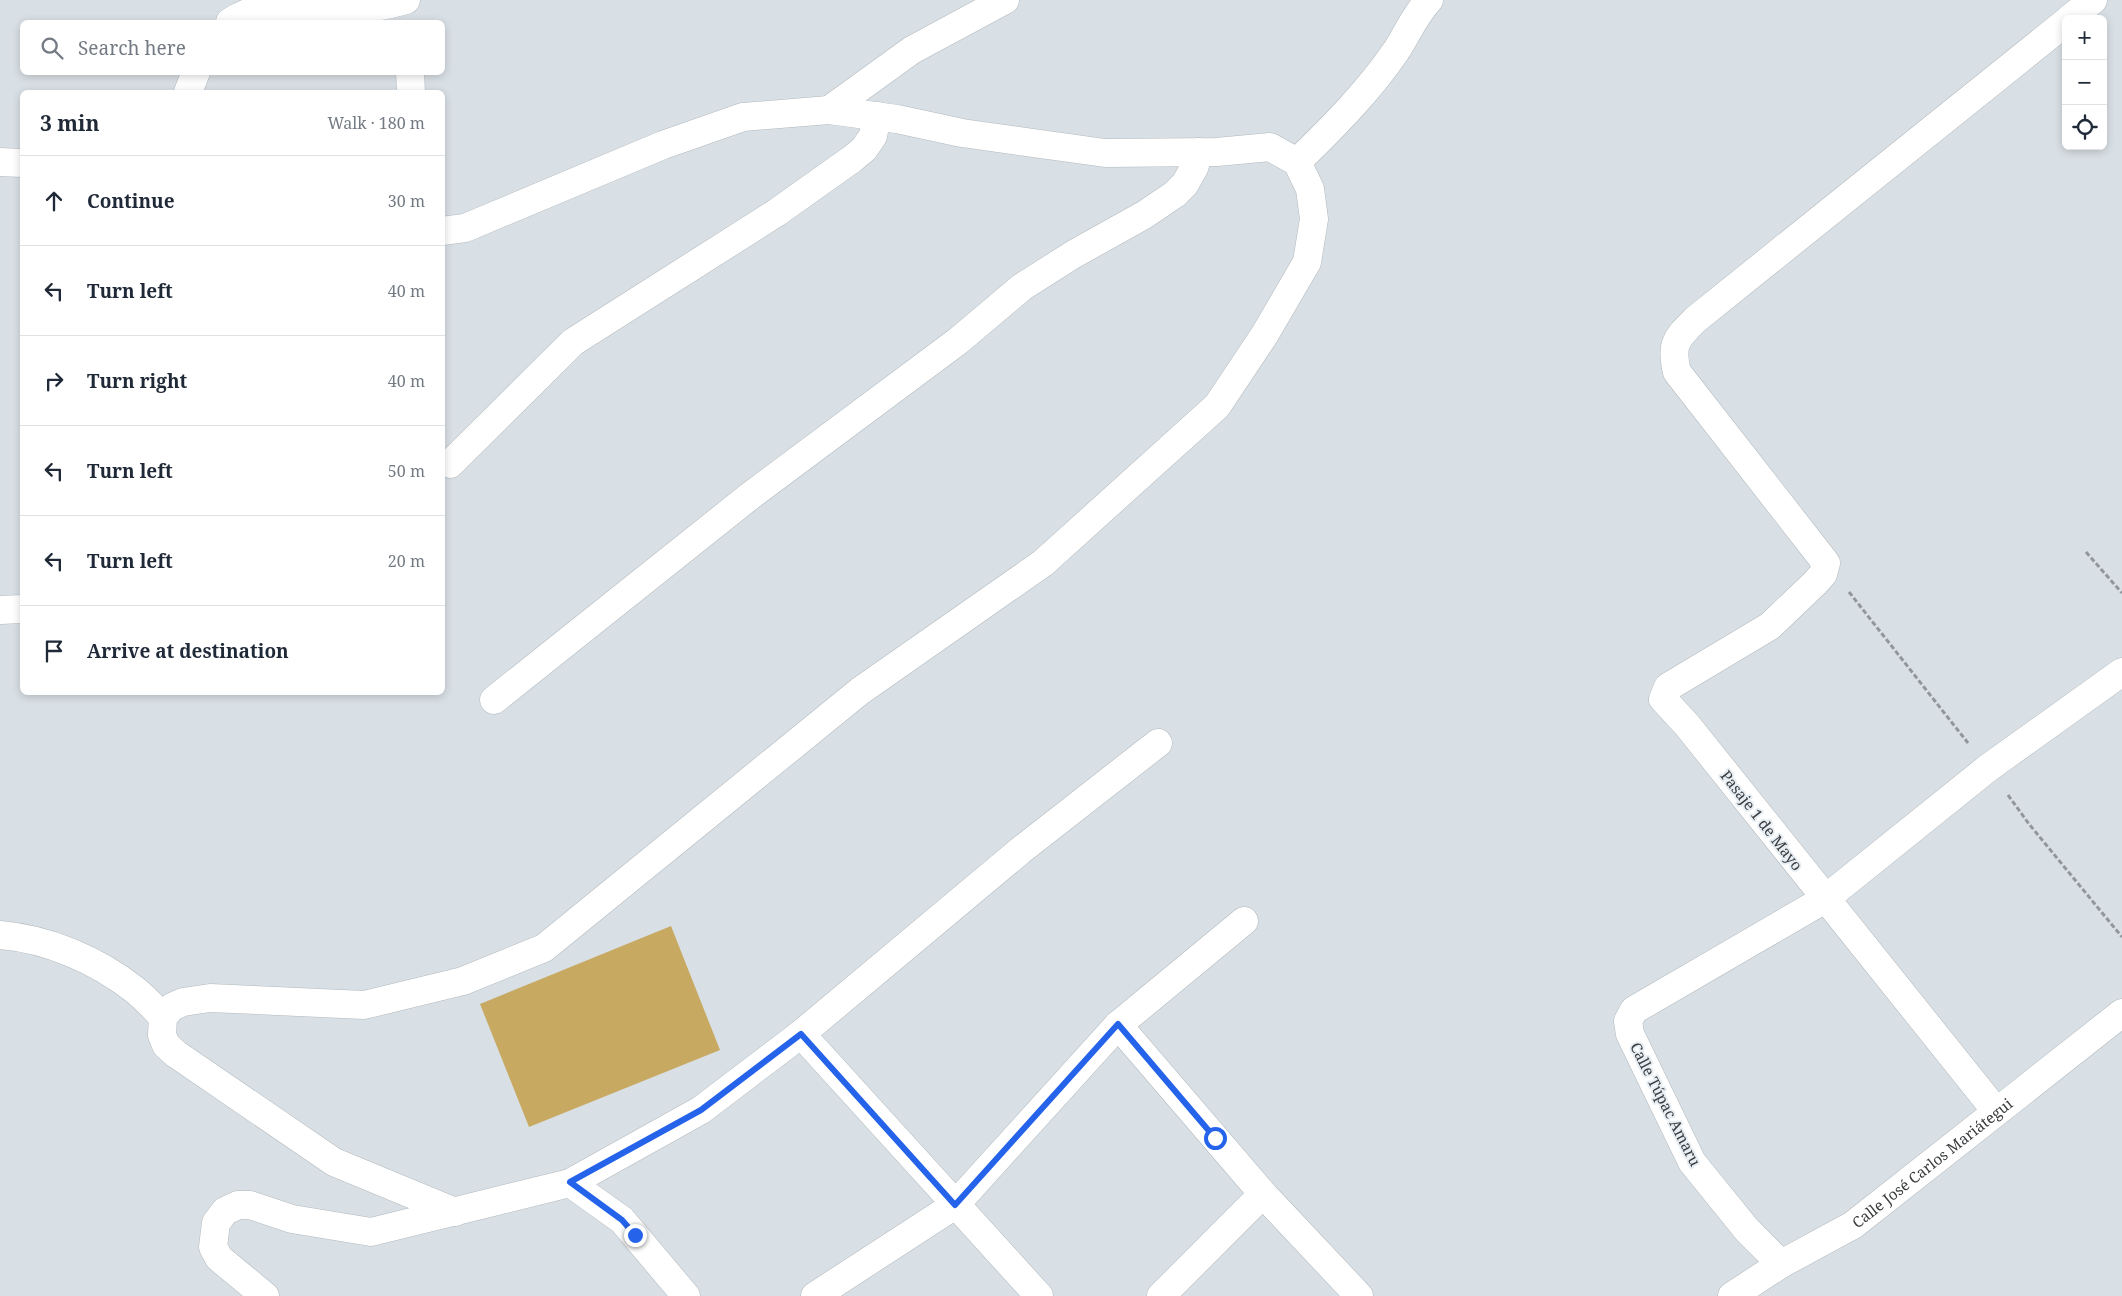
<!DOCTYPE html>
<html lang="en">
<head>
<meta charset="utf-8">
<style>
	body { margin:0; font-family:"Noto Serif",serif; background:#f2f2f3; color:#1f2937 }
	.controls { position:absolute; right:15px; top:15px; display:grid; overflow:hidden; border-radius:8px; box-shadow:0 2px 8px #0003 }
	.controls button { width:45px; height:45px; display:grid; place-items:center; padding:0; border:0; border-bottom:1px solid #e0e1e3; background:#fff; color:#1f2937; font:25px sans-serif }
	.stop { position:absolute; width:15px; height:15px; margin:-11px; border:4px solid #2563eb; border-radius:50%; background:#fff }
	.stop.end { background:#2563eb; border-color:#fff; box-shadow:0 1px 5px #0008 }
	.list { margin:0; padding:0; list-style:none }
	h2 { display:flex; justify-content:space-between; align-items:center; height:65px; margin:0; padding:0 20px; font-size:21px }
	h2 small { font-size:16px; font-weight:400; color:#747a83 }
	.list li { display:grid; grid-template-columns:32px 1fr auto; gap:15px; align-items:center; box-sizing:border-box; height:90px; padding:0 20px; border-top:1px solid #e0e1e3 }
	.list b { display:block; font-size:19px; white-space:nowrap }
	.list em { font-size:16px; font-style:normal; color:#747a83 }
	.icon { flex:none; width:28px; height:28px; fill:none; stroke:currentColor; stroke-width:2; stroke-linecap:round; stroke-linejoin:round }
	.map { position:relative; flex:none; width:2122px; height:1296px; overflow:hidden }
	.search { position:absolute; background:#fff; box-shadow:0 2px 8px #0003; left:20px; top:20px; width:425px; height:55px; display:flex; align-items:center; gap:12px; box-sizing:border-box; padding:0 18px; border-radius:8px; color:#747a83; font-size:19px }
	.panel { position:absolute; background:#fff; box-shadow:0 2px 8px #0003; left:20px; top:90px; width:425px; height:605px; border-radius:8px }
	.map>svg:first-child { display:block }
	.green { fill:#c7a962 }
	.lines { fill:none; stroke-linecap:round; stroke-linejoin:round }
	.minor-casing { stroke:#b2b9be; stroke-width:29 }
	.path { stroke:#92979b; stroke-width:3; stroke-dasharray:5 2.5; stroke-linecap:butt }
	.minor { stroke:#fff; stroke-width:28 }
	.route { stroke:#2563eb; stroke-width:6 }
	.labels { text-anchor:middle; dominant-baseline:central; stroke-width:4; stroke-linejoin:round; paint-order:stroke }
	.street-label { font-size:15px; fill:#393b3d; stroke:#e6edf3 }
</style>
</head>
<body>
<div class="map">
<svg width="2122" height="1296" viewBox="0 0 2122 1296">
	<rect width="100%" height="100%" fill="#d9e0e5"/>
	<!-- green -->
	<path class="green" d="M671 926 720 1050 529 1127 480 1004Z"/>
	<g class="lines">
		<!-- minor casing -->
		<g class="minor-casing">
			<g id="minor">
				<path d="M2069 19 2093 0"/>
				<path d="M230 22C263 0 295 7 333 9 357 10 383 7 406 0"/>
				<path d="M410 72 411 92"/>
				<path d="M188 92 196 72"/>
				<path d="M829 110 912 50 1005 0"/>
				<path d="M0 162 22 163"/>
				<path d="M1297 162C1332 128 1368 92 1396 51 1407 34 1415 15 1429 0"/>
				<path d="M442 231 465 228 663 145 743 117 829 110 897 119 962 133 1105 153 1217 152 1270 147 1297 162 1310 189 1314 219 1307 262 1265 334 1217 406 1043 563 860 691 544 948 463 981 364 1005 210 998 183 1002 172 1007 163 1017 162 1035 166 1045 176 1054 334 1162 455 1212"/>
				<path d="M450 464 573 342 776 213 852 159 864 149 873 136 877 116"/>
				<path d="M0 610 22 609"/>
				<path d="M494 700 750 496 958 341 1022 287 1074 254 1144 215 1175 194 1185 184 1194 168 1199 152"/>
				<path d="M0 935C48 939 97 960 135 990 145 998 154 1008 163 1017"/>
				<path d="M1118 1025 1263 1194 1359 1296"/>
				<path d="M801 1034 1039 1296"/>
				<path d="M1996 1111 1687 725 1663 699 1668 687 1770 626 1815 583 1823 574 1826 563 1677 372C1670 343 1677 338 1696 319L2066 22"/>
				<path d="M570 1183 622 1220 686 1296"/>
				<path d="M1781 1264 1747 1230 1692 1162 1630 1034 1628 1021 1634 1010 1825 899 1988 768 2122 672"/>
				<path d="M265 1296 219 1258 213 1247 216 1223 225 1211 238 1205H250L292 1219 371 1232 570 1183 701 1110 801 1034 1021 850 1158 743"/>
				<path d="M815 1296 955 1205 1118 1025 1244 921"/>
				<path d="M1161 1296 1263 1194"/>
				<path id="s1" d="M1732 1296 1781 1264 1853 1225 2122 1013"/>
			</g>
		</g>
		<!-- path -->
		<path class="path" d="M2086 552 2122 593
			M1849 592 1968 743
			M2008 795 2029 824 2122 937"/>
		<!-- minor -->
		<use href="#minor" class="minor"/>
	</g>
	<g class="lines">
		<!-- route -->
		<path class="route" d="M635 1235 622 1220 570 1182 701 1110 801 1034 955 1205 1118 1024 1215 1138"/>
	</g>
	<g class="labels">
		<!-- street labels -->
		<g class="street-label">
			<text transform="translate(1762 820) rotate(52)">Pasaje 1 de Mayo</text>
			<text transform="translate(1666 1104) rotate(63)">Calle Túpac Amaru</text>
			<text stroke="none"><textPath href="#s1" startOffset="241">Calle José Carlos Mariátegui</textPath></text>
		</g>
	</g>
</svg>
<div class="controls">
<button>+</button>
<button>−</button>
<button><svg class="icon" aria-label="locate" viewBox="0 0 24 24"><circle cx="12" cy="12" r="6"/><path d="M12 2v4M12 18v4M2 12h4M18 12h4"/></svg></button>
</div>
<div class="stop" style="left:1215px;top:1138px"></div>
<div class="stop end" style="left:635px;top:1235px"></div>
<div class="search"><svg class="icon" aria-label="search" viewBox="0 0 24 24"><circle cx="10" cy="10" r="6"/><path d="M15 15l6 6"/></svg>Search here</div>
<section class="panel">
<h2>3 min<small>Walk · 180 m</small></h2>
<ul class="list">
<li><svg class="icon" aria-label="ahead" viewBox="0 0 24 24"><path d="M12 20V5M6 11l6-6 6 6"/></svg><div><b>Continue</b></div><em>30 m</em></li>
<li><svg class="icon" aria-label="left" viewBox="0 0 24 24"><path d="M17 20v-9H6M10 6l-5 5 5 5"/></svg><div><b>Turn left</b></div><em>40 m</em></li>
<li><svg class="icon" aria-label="right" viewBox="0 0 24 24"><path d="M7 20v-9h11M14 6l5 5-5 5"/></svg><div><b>Turn right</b></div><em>40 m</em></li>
<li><svg class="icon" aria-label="left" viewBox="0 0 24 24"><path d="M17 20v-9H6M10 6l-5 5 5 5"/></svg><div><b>Turn left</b></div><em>50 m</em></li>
<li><svg class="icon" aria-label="left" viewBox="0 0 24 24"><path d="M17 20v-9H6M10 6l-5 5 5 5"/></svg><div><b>Turn left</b></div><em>20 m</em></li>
<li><svg class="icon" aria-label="arrive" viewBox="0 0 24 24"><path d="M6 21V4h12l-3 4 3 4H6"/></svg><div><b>Arrive at destination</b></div></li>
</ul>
</section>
</div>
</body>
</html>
